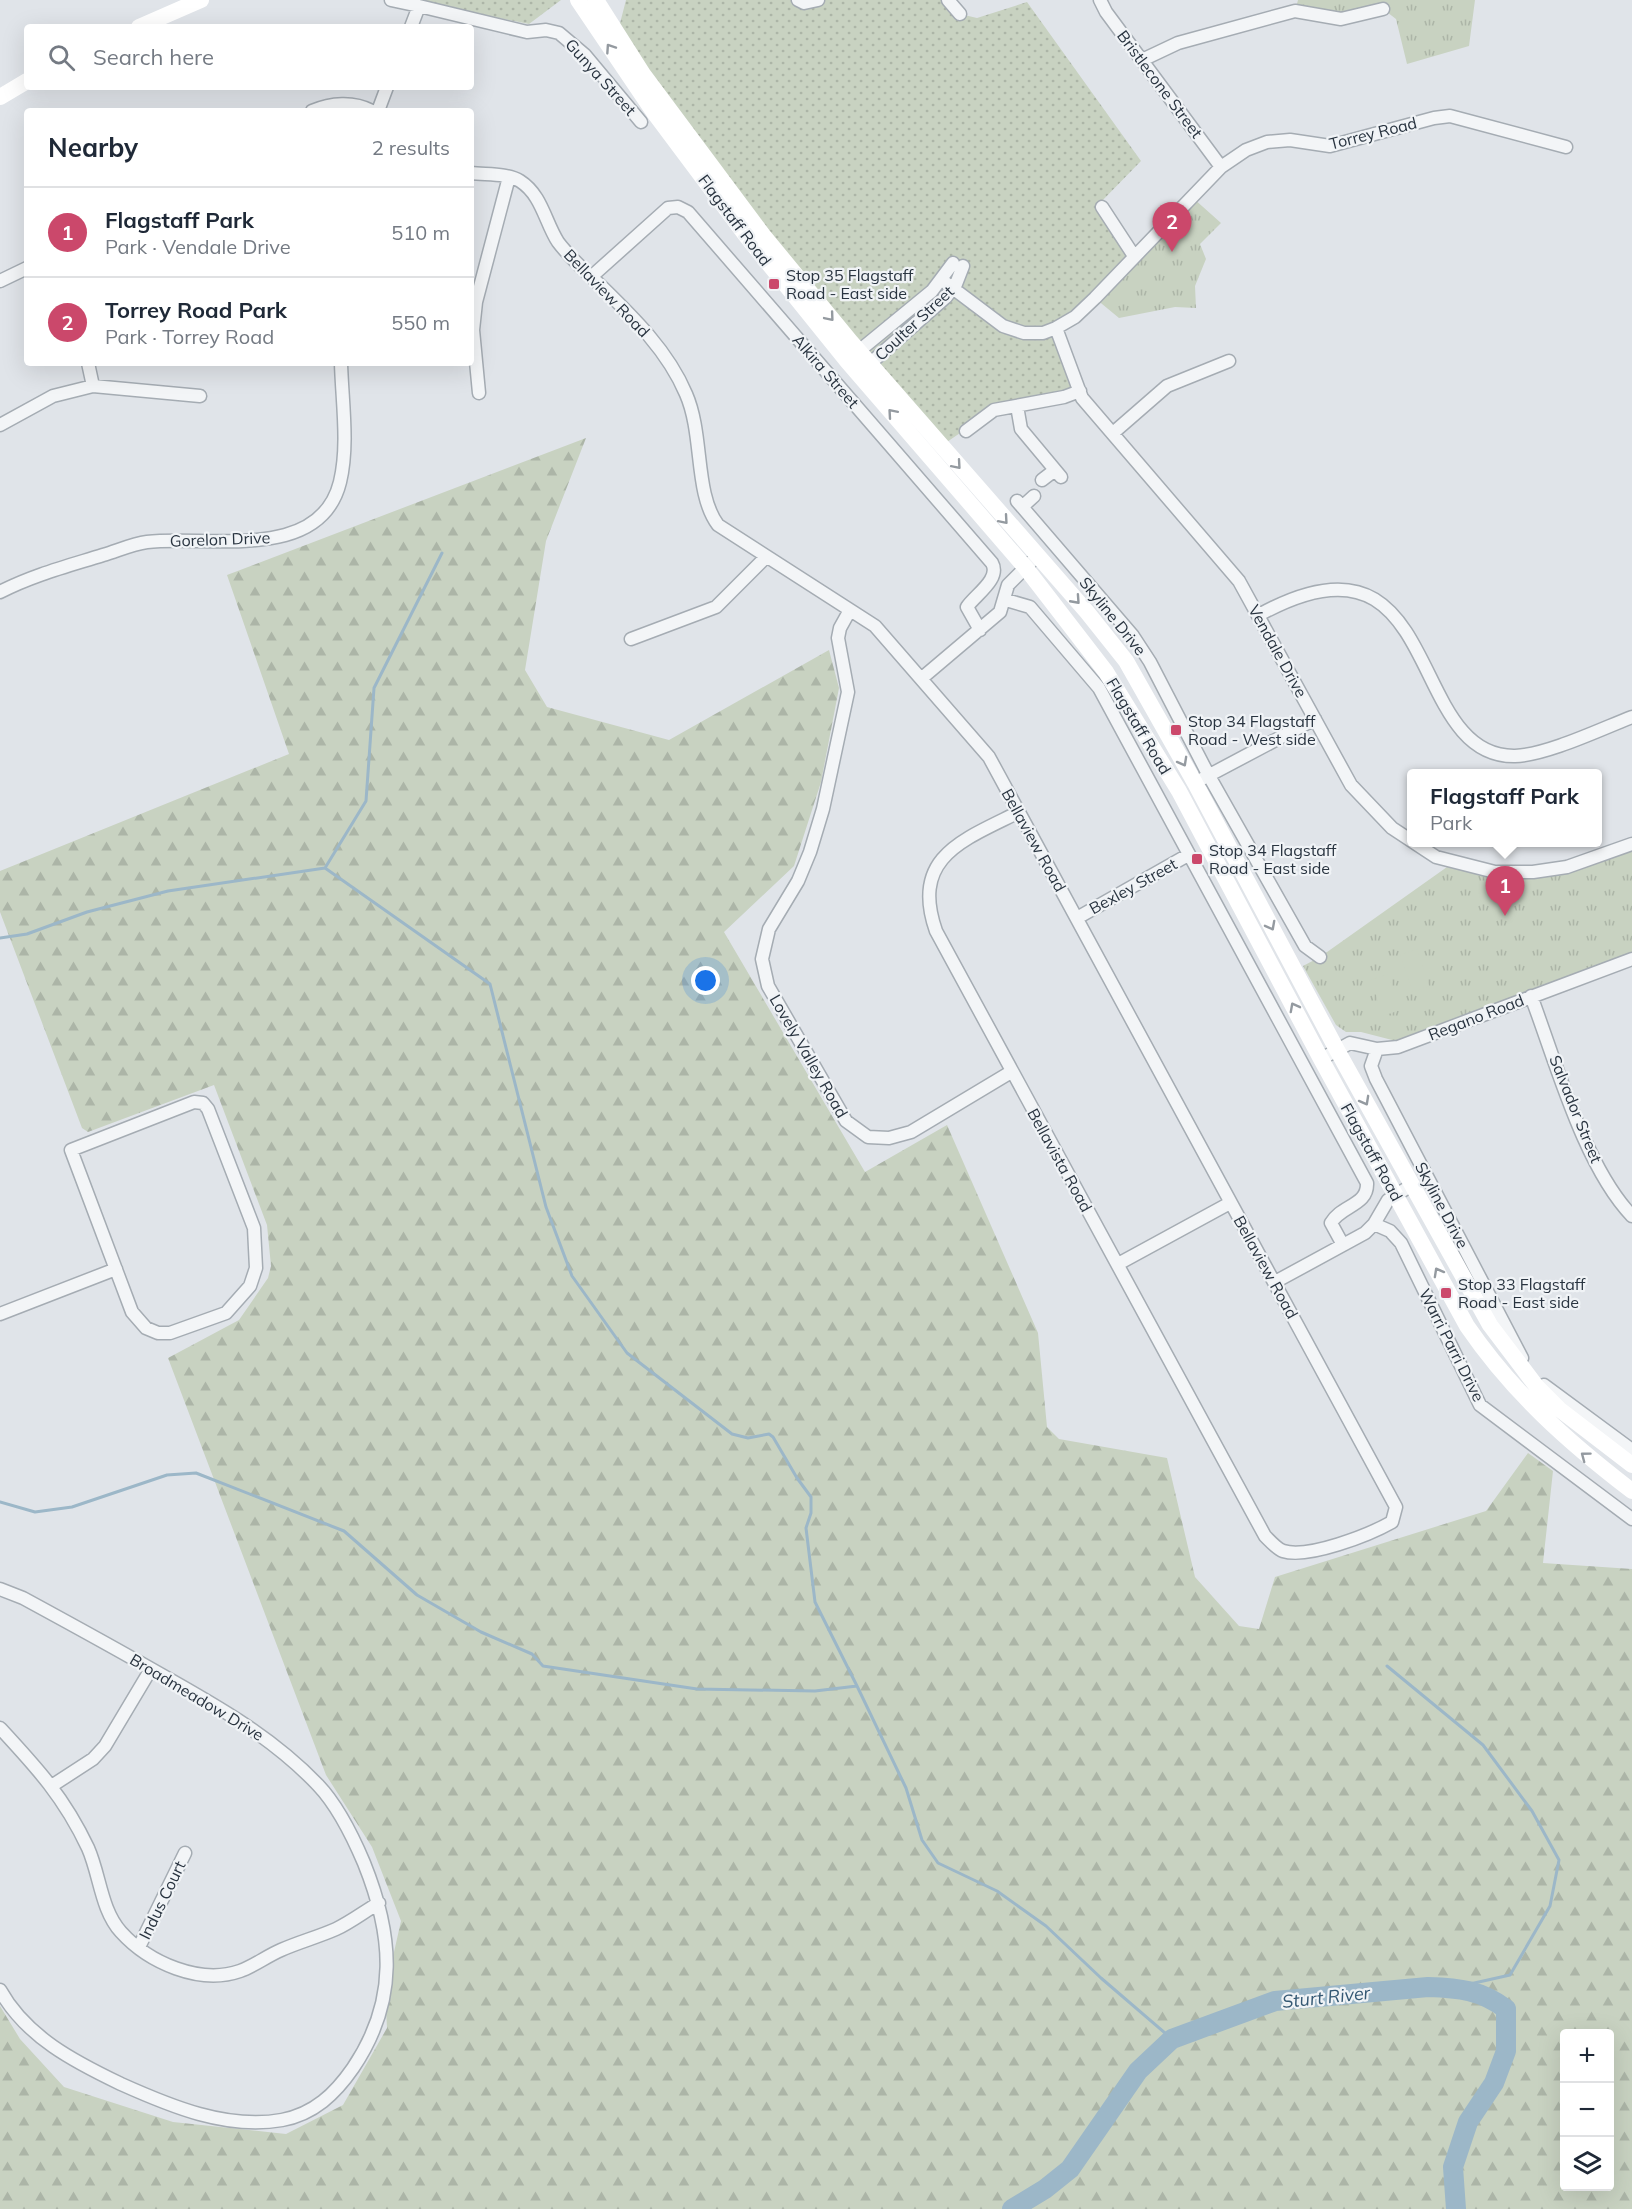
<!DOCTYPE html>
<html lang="en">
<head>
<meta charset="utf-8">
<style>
	body { margin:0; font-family:Mulish,sans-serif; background:#f6f6f7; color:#1f2937 }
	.controls { position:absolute; right:18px; bottom:18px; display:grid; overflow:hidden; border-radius:6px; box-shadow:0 6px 24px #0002 }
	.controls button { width:54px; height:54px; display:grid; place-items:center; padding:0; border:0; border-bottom:2px solid #e0e1e3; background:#fff; color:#1f2937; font:30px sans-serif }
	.you { position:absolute; left:706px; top:981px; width:21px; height:21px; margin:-15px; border:4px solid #fff; border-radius:50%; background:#1a73e8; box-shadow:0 0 0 9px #1a73e833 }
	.badge { display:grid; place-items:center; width:39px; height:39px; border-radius:50%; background:#cb486b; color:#fff; font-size:20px; font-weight:700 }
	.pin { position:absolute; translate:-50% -50px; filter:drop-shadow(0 2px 3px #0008) }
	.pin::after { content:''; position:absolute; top:32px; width:21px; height:18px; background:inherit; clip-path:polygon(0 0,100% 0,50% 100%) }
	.popup { position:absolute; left:1407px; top:769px; width:195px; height:78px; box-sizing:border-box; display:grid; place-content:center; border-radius:6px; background:#fff; filter:drop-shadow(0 2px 4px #0005); font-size:20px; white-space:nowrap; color:#747a83 }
	.popup b { font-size:22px; color:#1f2937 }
	.popup::after { content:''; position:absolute; left:50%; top:100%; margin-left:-12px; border:12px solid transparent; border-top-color:#fff }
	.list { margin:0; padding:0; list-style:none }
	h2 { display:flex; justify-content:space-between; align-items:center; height:78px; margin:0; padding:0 24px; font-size:26px }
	h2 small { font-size:20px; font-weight:400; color:#747a83 }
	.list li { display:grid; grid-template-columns:39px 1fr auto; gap:18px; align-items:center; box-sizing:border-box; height:90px; padding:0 24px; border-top:2px solid #e0e1e3 }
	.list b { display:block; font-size:22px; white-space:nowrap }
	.list p { margin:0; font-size:20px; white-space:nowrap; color:#747a83 }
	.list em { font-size:20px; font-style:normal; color:#747a83 }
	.icon { flex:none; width:33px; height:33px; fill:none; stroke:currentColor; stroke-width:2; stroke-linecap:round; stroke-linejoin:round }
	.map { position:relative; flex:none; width:1632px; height:2209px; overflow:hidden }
	.search { position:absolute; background:#fff; box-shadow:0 6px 24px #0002; left:24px; top:24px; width:450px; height:66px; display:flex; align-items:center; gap:15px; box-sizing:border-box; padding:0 21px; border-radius:6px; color:#747a83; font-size:22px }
	.panel { position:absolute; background:#fff; box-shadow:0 6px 24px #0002; left:24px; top:108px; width:450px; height:258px; border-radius:6px }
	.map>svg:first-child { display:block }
	.grass { fill:url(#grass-dots) }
	.forest { fill:url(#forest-firs); fill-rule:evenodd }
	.park { fill:url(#park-tufts) }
	.garden { fill:#c8d2c1 }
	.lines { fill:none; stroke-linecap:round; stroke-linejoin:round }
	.stream { stroke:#9cb7c8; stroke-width:3 }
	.river { stroke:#9cb7c8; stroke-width:20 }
	.street-casing { stroke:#a5acb3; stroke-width:15 }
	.street { stroke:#f3f5f7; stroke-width:12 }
	.secondary { stroke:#fff; stroke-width:16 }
	.oneway { stroke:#949aa0 }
	.poi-dot { fill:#cb486b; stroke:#f0f3f6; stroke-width:2 }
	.labels { text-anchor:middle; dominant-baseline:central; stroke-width:4.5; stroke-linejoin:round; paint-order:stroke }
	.street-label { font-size:16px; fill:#293440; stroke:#f0f3f6 }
	.poi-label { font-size:16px; fill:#293440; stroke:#f0f3f6; text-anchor:start }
	.water-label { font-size:18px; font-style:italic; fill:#345873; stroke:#f0f3f6 }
</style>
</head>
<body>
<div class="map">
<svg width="1632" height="2209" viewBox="0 0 1632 2209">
	<defs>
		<pattern id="grass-dots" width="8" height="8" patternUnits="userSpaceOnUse" patternTransform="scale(1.5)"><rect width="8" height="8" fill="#c8d2c1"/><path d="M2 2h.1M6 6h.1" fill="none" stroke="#acb5a7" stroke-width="1.8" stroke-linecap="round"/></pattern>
		<pattern id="forest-firs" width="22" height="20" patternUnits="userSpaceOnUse" patternTransform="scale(1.5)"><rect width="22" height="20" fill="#c8d2c1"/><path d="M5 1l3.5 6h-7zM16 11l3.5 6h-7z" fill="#acb5a7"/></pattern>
		<pattern id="park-tufts" width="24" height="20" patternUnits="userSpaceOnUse" patternTransform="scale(1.5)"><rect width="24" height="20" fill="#c8d2c1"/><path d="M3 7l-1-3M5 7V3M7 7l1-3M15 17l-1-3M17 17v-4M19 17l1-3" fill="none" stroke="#acb5a7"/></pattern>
	</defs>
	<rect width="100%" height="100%" fill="#e0e4e9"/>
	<!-- grass -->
	<path class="grass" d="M410 0H561L529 24Z
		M626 0H948L960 14 977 18 1027 2 1141 161 1099 204 1134 256 1056 328 1080 391 994 410 941 446 851 342 617 35Z"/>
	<!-- forest -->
	<path class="forest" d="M586 438 546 541 525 670 547 707 669 740 829 650 839 688 821 782 794 866 724 932 865 1172 947 1125 1038 1333 1047 1427 1059 1439 1167 1458 1195 1577 1239 1626 1259 1629 1275 1577 1486 1511 1528 1453 1553 1471 1543 1563 1632 1569V2209H0V2006L20 2039 64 2087 173 2122 286 2134 343 2105 387 2028 385 1992 401 1921 372 1847 326 1775 168 1358 239 1320 268 1278 271 1266 267 1225 214 1085 88 1132 82 1128 0 912V871L289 754 227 575ZM1564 2034H1610V2186H1564Z"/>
	<!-- park -->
	<path class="park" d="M1298 0H1475L1469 46 1407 64 1396 19 1383 9 1355 17 1295 11Z
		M1193 198 1221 223 1200 244 1206 259 1195 286 1196 308 1175 307 1119 318 1096 299Z
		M1632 851V953L1396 1041 1361 1032H1346L1336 1025 1303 966 1320 957 1447 867C1523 888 1561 876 1632 851Z"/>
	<!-- garden -->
	<path class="garden" d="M1417 949 1429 986 1413 992 1400 955Z
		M1388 974 1400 1010 1383 1016 1371 980Z"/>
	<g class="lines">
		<!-- stream -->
		<path class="stream" d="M325 868 366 801 374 688 442 553
			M0 938 27 934 87 912 168 891 325 868 490 984 546 1207 572 1276 627 1353 732 1434 748 1438 769 1434 773 1437 797 1478 811 1497V1513L806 1528 815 1602 857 1686
			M0 1502 35 1512 72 1507 167 1475 196 1473 344 1531 417 1595 481 1632 532 1654 543 1666 697 1689 815 1691 857 1686 906 1788 922 1840 938 1863 997 1891 1046 1926 1101 1978 1172 2039
			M1387 1666 1483 1745 1532 1811 1559 1860 1550 1906 1510 1975 1452 1988"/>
		<!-- river -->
		<path class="river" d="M1012 2209 1045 2189 1070 2169 1138 2071 1172 2039 1275 2001 1428 1987C1459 1988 1481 1990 1506 2009V2051L1494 2083 1468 2122 1453 2167 1456 2209"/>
		<!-- street casing -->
		<g class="street-casing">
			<path id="street" d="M391 0 419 6
				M798 0 804 3 818 0
				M948 0 960 14
				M1100 0 1106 12 1221 167
				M411 27 419 6 527 32 546 30 559 33 585 55 641 122
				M1142 60 1178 43 1295 11 1341 19 1383 9
				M312 111C331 103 353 101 372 111
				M378 111 387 87
				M471 173C486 175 507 173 520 181 542 195 545 222 558 242 570 258 585 271 599 284 633 317 668 351 686 394 704 435 694 493 718 525L875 626 989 757 1396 1507 1392 1522C1369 1535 1308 1559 1283 1551 1277 1549 1270 1541 1265 1536L936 931C910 857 963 840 1019 812
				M1102 207 1134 256
				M591 277 668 208 678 207 688 212 992 563C1001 579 975 595 967 607L980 630
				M942 280 1003 326 1024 333H1043L1056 328 1075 317 1095 298 1221 167 1246 150 1267 142 1290 140 1330 146 1434 118 1450 116 1566 147
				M0 281 27 268
				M1056 328 1082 398 1239 581 1351 785 1392 828 1436 857 1495 872H1533L1567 867 1632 844
				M854 355 932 291 953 263
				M88 363 93 386
				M866 367 946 297 956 284 963 266
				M479 393 473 330 476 302 509 177
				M1017 406 1021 429 1061 477
				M0 425 53 396 93 386 200 396
				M966 431 994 410 1064 397 1080 391
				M1113 433 1167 386 1229 361
				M1042 480 1055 470
				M1017 501 1133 636 1150 662 1209 776 1305 946 1320 957
				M1022 507 1034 496
				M0 592C33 575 68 566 103 555 117 551 132 544 147 542 208 535 320 563 340 482 349 445 342 401 341 363
				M1006 600 1030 607 1099 688 1367 1183C1368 1206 1341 1205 1331 1223L1343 1245
				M850 610 840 628 838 638 848 692 823 809 810 852 798 881 769 929 762 959 768 986 846 1121 868 1137 889 1138 911 1132 1011 1072
				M1259 615C1446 511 1403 758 1515 756 1547 755 1601 729 1632 717
				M631 639 716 607 766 557
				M922 678 1000 612 1008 585 1031 562
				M1202 779 1315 719
				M1077 918 1188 855
				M1531 996C1556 1062 1584 1166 1632 1216
				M1377 1049 1371 1066 1376 1079 1522 1358
				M1321 1059 1350 1043 1377 1049 1398 1047 1632 959
				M194 1102 203 1103 208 1109 254 1228 256 1268 250 1286 226 1313 170 1333H158L146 1328 132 1312 71 1150Z
				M1374 1224 1390 1231 1401 1243 1480 1405 1632 1519
				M1118 1264 1230 1203
				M1275 1282 1365 1233 1374 1224 1388 1200 1412 1185
				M0 1314 116 1269
				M1544 1385 1632 1450
				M0 1589 23 1598C69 1623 115 1648 160 1674 217 1706 272 1737 318 1785 338 1806 353 1837 364 1863 393 1935 399 2000 353 2068 335 2094 314 2114 282 2120 227 2130 170 2106 121 2084 75 2062 26 2037 0 1990
				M0 1728C37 1768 64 1797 88 1848 100 1875 101 1910 121 1932 149 1963 200 1985 240 1971 254 1966 267 1956 281 1950 299 1942 318 1937 336 1929 351 1922 365 1911 379 1903
				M53 1785 93 1759 105 1746 151 1669
				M139 1947 185 1853"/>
		</g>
		<!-- street -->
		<use href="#street" class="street"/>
		<!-- secondary -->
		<path class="secondary" d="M578 0 655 114 747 237 847 361 1025 567 1106 672 1179 791 1321 1059 1467 1326C1513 1393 1568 1442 1632 1491
			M596 0 643 74 763 235 851 342 1087 612 1126 661 1195 783 1337 1050 1490 1325 1537 1387 1559 1409 1632 1465
			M139 27 201 0
			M0 97 27 81"/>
	</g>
	<!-- one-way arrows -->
	<defs><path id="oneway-chevron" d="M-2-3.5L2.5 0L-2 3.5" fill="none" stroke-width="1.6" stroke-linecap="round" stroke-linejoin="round" transform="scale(1.5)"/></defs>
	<g class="oneway">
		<use href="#oneway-chevron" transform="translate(610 48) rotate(-124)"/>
		<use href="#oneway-chevron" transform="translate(830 317) rotate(50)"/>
		<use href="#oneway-chevron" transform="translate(892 413) rotate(-131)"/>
		<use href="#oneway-chevron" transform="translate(957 465) rotate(49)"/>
		<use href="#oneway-chevron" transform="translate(1004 520) rotate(49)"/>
		<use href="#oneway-chevron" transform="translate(1076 600) rotate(48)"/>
		<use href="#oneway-chevron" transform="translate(1183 762) rotate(61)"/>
		<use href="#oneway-chevron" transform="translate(1271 926) rotate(62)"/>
		<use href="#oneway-chevron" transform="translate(1294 1007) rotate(-118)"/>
		<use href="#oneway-chevron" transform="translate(1365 1101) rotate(61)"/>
		<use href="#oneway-chevron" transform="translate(1438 1272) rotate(-119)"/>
		<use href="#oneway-chevron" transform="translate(1585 1456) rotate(-143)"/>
	</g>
	<!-- markers -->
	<g class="poi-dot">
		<rect x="768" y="278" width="12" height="12" rx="3"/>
		<rect x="1170" y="724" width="12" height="12" rx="3"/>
		<rect x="1191" y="853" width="12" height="12" rx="3"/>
		<rect x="1440" y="1287" width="12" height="12" rx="3"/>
	</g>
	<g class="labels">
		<!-- street labels -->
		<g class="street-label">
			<text transform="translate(601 77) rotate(48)">Gunya Street</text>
			<text transform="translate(1160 84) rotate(53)">Bristlecone Street</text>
			<text transform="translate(1373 133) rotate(-14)">Torrey Road</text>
			<text transform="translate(735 220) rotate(53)">Flagstaff Road</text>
			<text transform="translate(607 293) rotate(46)">Bellaview Road</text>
			<text transform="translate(914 323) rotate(-43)">Coulter Street</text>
			<text transform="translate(826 371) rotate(49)">Alkira Street</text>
			<text transform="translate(220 539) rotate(-2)">Gorelon Drive</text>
			<text transform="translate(1113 616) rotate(51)">Skyline Drive</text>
			<text transform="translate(1278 651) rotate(61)">Vendale Drive</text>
			<text transform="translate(1139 726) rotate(59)">Flagstaff Road</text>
			<text transform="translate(1034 840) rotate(61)">Bellaview Road</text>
			<text transform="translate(1133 886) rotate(-29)">Bexley Street</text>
			<text transform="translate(1476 1017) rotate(-21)">Regano Road</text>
			<text transform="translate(809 1056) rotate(60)">Lovely Valley Road</text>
			<text transform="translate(1576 1109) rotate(68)">Salvador Street</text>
			<text transform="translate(1372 1152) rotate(61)">Flagstaff Road</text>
			<text transform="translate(1060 1160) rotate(61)">Bellavista Road</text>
			<text transform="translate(1442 1205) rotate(62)">Skyline Drive</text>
			<text transform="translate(1266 1267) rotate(61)">Bellaview Road</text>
			<text transform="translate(1452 1345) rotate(63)">Warri Parri Drive</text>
			<text transform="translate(197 1697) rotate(31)">Broadmeadow Drive</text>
			<text transform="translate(162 1900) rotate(-64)">Indus Court</text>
		</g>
		<!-- poi labels -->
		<g class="poi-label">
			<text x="786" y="275">Stop 35 Flagstaff<tspan x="786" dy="18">Road - East side</tspan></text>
			<text x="1188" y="721">Stop 34 Flagstaff<tspan x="1188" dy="18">Road - West side</tspan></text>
			<text x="1209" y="850">Stop 34 Flagstaff<tspan x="1209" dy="18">Road - East side</tspan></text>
			<text x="1458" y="1284">Stop 33 Flagstaff<tspan x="1458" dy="18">Road - East side</tspan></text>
		</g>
		<!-- water labels -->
		<g class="water-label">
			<text transform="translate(1326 1997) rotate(-6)">Sturt River</text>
		</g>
	</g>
</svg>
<div class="controls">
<button>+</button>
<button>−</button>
<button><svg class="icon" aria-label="layers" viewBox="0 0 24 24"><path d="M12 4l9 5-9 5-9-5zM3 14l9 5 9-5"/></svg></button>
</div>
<div class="you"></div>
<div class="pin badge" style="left:1505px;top:916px">1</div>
<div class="popup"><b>Flagstaff Park</b>Park</div>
<div class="pin badge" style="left:1172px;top:252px">2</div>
<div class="search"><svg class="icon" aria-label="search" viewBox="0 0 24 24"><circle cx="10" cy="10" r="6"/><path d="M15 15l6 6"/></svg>Search here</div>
<section class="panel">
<h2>Nearby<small>2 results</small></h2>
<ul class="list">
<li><span class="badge">1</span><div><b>Flagstaff Park</b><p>Park · Vendale Drive</p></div><em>510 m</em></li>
<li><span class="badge">2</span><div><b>Torrey Road Park</b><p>Park · Torrey Road</p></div><em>550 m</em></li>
</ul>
</section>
</div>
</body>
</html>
